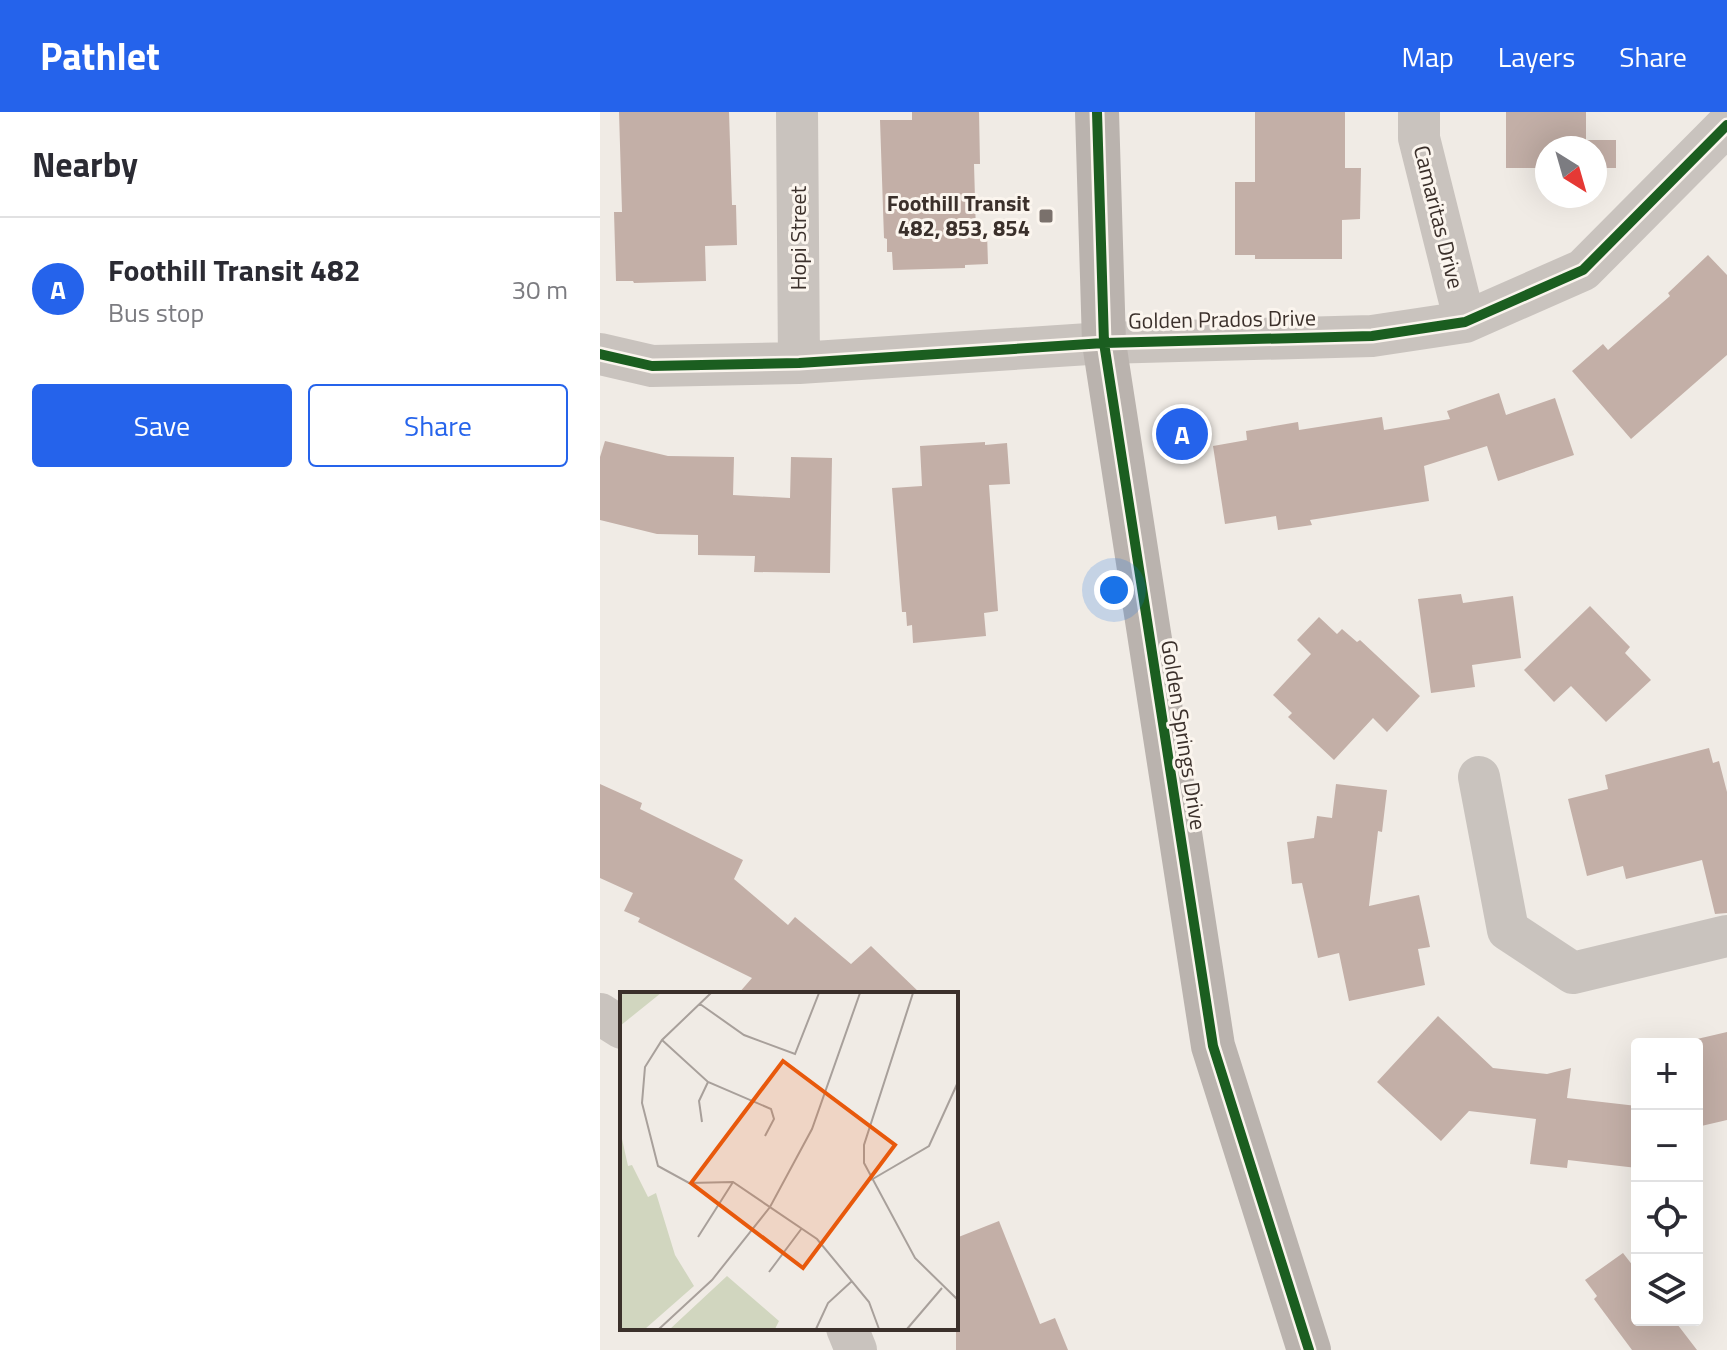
<!DOCTYPE html>
<html lang="en">
<head>
<meta charset="utf-8">
<style>
	body { margin:0; font-family:"Titillium Web",sans-serif; background:#f2f2f3; color:#2b2b33 }
	.controls { position:absolute; right:24px; bottom:24px; display:grid; overflow:hidden; border-radius:8px; box-shadow:0 8px 32px #0002 }
	.controls button { width:72px; height:72px; display:grid; place-items:center; padding:0; border:0; border-bottom:2px solid #e1e1e2; background:#fff; color:#2b2b33; font:40px sans-serif }
	.compass { position:absolute; left:935px; top:24px; width:72px; height:72px; border-radius:50%; background:#fff; box-shadow:0 8px 32px #0002; rotate:143deg }
	.you { position:absolute; left:514px; top:478px; width:28px; height:28px; margin:-20px; border:6px solid #fff; border-radius:50%; background:#1a73e8; box-shadow:0 0 0 12px #1a73e833 }
	.badge { display:grid; place-items:center; width:52px; height:52px; border-radius:50%; background:#2563eb; color:#fff; font-size:26px; font-weight:700 }
	.pin { position:absolute; translate:-50% -50%; border:4px solid #fff; box-shadow:0 2px 8px #0006 }
	.list { margin:0; padding:0; list-style:none }
	h2 { display:flex; justify-content:space-between; align-items:center; height:104px; margin:0; padding:0 32px; font-size:34px }
	h2 small { font-size:26px; font-weight:400; color:#7c7c81 }
	.list li { display:grid; grid-template-columns:52px 1fr auto; gap:24px; align-items:center; box-sizing:border-box; height:144px; padding:0 32px; border-top:2px solid #e1e1e2 }
	.list b { display:block; font-size:30px; white-space:nowrap }
	.list p { margin:0; font-size:26px; white-space:nowrap; color:#7c7c81 }
	.list em { font-size:26px; font-style:normal; color:#7c7c81 }
	.actions { display:flex; gap:16px; padding:24px 32px }
	.actions a { flex:1; padding:18px 0; border:2px solid #2563eb; border-radius:8px; text-align:center; font-size:28px; color:#2563eb }
	.actions .main { background:#2563eb; color:#fff }
	.icon { flex:none; width:44px; height:44px; fill:none; stroke:currentColor; stroke-width:2; stroke-linecap:round; stroke-linejoin:round }
	.map { position:relative; flex:none; width:1127px; height:1238px; overflow:hidden }
	header { display:flex; align-items:center; gap:48px; box-sizing:border-box; height:112px; padding:0 40px; background:#2563eb; color:#fff }
	header strong { font-size:38px }
	nav { display:flex; gap:44px; margin-inline-start:auto; font-size:28px }
	main { display:flex }
	aside { flex:1; background:#fff }
	.map>svg:first-child { display:block }
	.building { fill:#c3afa7 }
	.lines { fill:none; stroke-linecap:round; stroke-linejoin:round }
	.street { stroke:#c9c3be; stroke-width:42 }
	.secondary { stroke:#bab3ae; stroke-width:44 }
	.cycleway-casing { stroke:#fbf5ee; stroke-width:15 }
	.cycleway { stroke:#1b5e20; stroke-width:10 }
	.poi-dot { fill:#7a716c; stroke:#fbf5ee; stroke-width:3 }
	.labels { text-anchor:middle; dominant-baseline:central; stroke-width:6; stroke-linejoin:round; paint-order:stroke }
	.poi-label { font-size:22px; font-weight:bold; fill:#3b302b; stroke:#fbf5ee; text-anchor:end }
	.street-label { font-size:22px; fill:#3b302b; stroke:#fbf5ee }
	.inset-road { fill:none; stroke:#a8a09b; stroke-width:2 }
	.view { fill:#e8590c; fill-opacity:0.15; stroke:#e8590c; stroke-width:4 }
	.inset-edge { fill:none; stroke:#3b302b; stroke-width:4 }
</style>
</head>
<body>
<header>
<strong>Pathlet</strong>
<nav><a>Map</a><a>Layers</a><a>Share</a></nav>
</header>
<main>
<aside>
<h2>Nearby<small></small></h2>
<ul class="list">
<li><span class="badge">A</span><div><b>Foothill Transit 482</b><p>Bus stop</p></div><em>30 m</em></li>
</ul>
<div class="actions"><a class="main">Save</a><a>Share</a></div>
</aside>
<div class="map">
<svg width="1127" height="1238" viewBox="0 0 1127 1238">
	<rect width="100%" height="100%" fill="#f0ebe5"/>
	<!-- building -->
	<path class="building" d="M19 0H129L132 93H136L137 133 105 134 106 169 34 171 33 169H16L14 100H22Z
		M312 0H379L380 52H374L376 122 387 121 388 152 365 153V156L293 158 292 140H287V127L284 126 280 8H312Z
		M655 0H745V56H761L760 107 742 108V147H655V143H635V70H655Z
		M906 0H986V28H1016V56H995V36H947V56H906Z
		M1108 143 1127 163V243L1031 327 972 259 1003 232 1008 238 1070 184 1068 181Z
		M899 281 906 303 955 286 974 343 898 369 887 334 824 354 829 389 710 408 712 413 678 418 676 404 625 412 613 334 647 328 646 319 698 310 699 318 782 305 784 318 850 307 847 299Z
		M5 329 68 344 134 345 133 383 190 386 191 345 232 346 230 461 154 460 155 444 98 443V423L57 422 0 408V345Z
		M385 330V333L407 331 410 372 389 373 398 499 384 501 386 524 313 531 312 513 307 514 306 500H302L292 376 322 374 320 334Z
		M861 482 863 491 913 484 921 546 872 553 875 575 831 581 818 487Z
		M990 494 1030 535 1025 541 1051 568 1006 610 971 574 954 590 924 558Z
		M719 505 737 522 742 517 757 530 760 528 820 584 787 620 773 606 734 648 688 605 692 601 673 583 711 542 697 528Z
		M1109 636 1113 651 1119 649 1127 680V801L1115 802 1102 748 1026 767 1023 754 987 764 968 687 1008 677 1005 663Z
		M0 672 42 691 40 697 143 748 134 767 188 813 195 805 251 852 271 834 321 882H138L152 866 38 810 40 806 24 799 33 781 0 766Z
		M736 672 787 678 782 720 778 719 769 794 819 783 830 835 818 837 825 873 749 889 739 841 718 846 702 771 692 772 687 730 714 726 717 704 732 706Z
		M838 904 893 956 947 962 971 956 967 986 1037 994V1056L968 1048 967 1056 930 1052 936 1007 869 999 841 1029 777 970Z
		M1127 920V1008L1097 1015V927Z
		M399 1109 440 1212 455 1206 468 1238H356V1126Z
		M1023 1141 1037 1159V1208H1074L1097 1238H1032L994 1187 997 1184 985 1168Z"/>
	<g class="lines">
		<!-- street -->
		<path class="street" d="M197 0 199 251
			M819 0V26L865 210
			M0 242 52 254 199 251 504 231 772 224 865 210 983 158 1127 13
			M879 665 908 818 973 861 1127 824
			M0 902 22 916
			M247 1216 256 1238"/>
		<!-- secondary -->
		<path class="secondary" d="M497 0 504 231 613 934 709 1238"/>
		<!-- cycleway casing -->
		<g class="cycleway-casing">
			<path id="cycleway" d="M497 0 504 231 613 934 709 1238
				M0 242 52 254 199 251 504 231 772 224 865 210 983 158 1127 13"/>
		</g>
		<!-- cycleway -->
		<use href="#cycleway" class="cycleway"/>
	</g>
	<!-- markers -->
	<rect class="poi-dot" x="438" y="96" width="16" height="16" rx="4"/>
	<g class="labels">
		<!-- poi labels -->
		<g class="poi-label">
			<text x="430" y="91">Foothill Transit<tspan x="430" dy="25">482, 853, 854</tspan></text>
		</g>
		<!-- street labels -->
		<g class="street-label">
			<text transform="translate(839 105) rotate(76)">Camaritas Drive</text>
			<text transform="translate(198 126) rotate(-90)">Hopi Street</text>
			<text transform="translate(622 207) rotate(-1)">Golden Prados Drive</text>
			<text transform="translate(584 623) rotate(81)">Golden Springs Drive</text>
		</g>
	</g>
	<!-- overview -->
	<g transform="translate(20 880)">
		<rect width="338" height="338" fill="#f0ebe5"/>
		<path d="M0 1H41L0 34ZM2 147 8 174 12 173 28 205 36 201 55 263 74 294 25 337H0ZM107 284 159 329 155 337H50Z" fill="#d1d6bf"/>
		<path class="inset-road" d="M91 1 42 48 25 75 22 111 38 174 69 191 113 190 197 247 249 310 259 337M293 1 244 153V171L295 266 338 308M80 12 124 43 175 62 199 1M42 48 88 90 151 117 154 127 145 144M82 130 79 109 88 90M251 188 309 154 338 90M78 245 113 190M149 280 182 236M39 337 92 288 150 215 192 137 240 1M196 337 208 311 232 289M287 337 322 296"/>
		<path class="view" d="M163 69 275 153 183 276 71 191Z"/>
		<rect width="338" height="338" class="inset-edge"/>
	</g>
</svg>
<div class="controls">
<button>+</button>
<button>−</button>
<button><svg class="icon" aria-label="locate" viewBox="0 0 24 24"><circle cx="12" cy="12" r="6"/><path d="M12 2v4M12 18v4M2 12h4M18 12h4"/></svg></button>
<button><svg class="icon" aria-label="layers" viewBox="0 0 24 24"><path d="M12 4l9 5-9 5-9-5zM3 14l9 5 9-5"/></svg></button>
</div>
<svg class="compass" viewBox="-18 -18 36 36"><path d="M0-13l5 13h-10z" fill="#e53935"/><path d="M0 13l5-13h-10z" fill="#7c7c81"/></svg>
<div class="you"></div>
<div class="pin badge" style="left:582px;top:322px">A</div>
</div>
</main>
</body>
</html>
